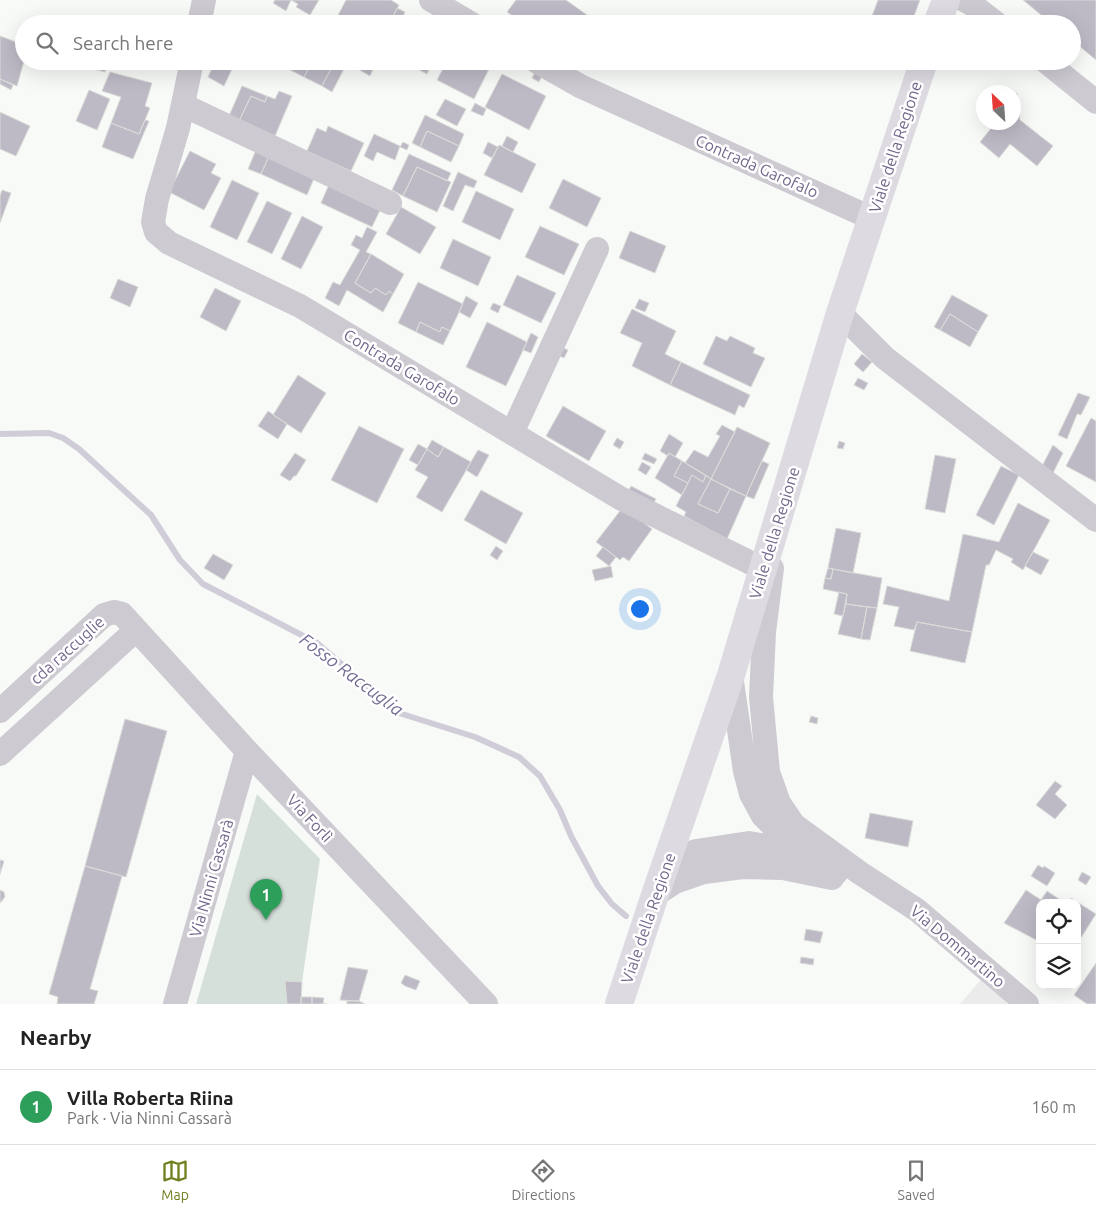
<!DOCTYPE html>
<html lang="en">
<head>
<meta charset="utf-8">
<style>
	body { margin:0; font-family:Ubuntu,sans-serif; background:#f6f6f6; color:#222 }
	.controls { position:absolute; right:15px; bottom:15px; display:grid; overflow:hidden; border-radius:10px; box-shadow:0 5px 20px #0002 }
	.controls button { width:45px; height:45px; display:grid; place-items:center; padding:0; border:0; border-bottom:1px solid #e0e0e0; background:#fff; color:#222; font:25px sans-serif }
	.compass { position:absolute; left:976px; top:85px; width:45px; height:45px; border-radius:50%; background:#fff; box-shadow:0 5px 20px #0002; rotate:335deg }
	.you { position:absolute; left:639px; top:608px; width:18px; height:18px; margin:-12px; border:4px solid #fff; border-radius:50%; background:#1a73e8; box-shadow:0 0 0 8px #1a73e833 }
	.badge { display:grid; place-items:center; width:32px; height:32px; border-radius:50%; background:#6f8020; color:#fff; font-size:16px; font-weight:700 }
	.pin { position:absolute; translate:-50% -41px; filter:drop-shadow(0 1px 2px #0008) }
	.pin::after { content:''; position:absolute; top:26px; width:18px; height:15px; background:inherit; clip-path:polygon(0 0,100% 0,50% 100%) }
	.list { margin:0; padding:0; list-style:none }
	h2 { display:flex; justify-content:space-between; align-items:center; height:65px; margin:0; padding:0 20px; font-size:21px }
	h2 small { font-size:16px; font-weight:400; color:#767676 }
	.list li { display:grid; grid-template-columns:32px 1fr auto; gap:15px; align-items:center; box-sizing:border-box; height:75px; padding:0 20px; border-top:1px solid #e0e0e0 }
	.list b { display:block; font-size:19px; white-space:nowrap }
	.list p { margin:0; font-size:16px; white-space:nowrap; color:#767676 }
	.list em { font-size:16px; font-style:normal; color:#767676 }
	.icon { flex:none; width:28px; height:28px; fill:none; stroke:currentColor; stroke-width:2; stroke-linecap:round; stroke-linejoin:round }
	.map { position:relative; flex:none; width:1096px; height:1004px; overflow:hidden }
	.search { position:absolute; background:#fff; box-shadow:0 5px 20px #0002; left:15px; right:15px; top:15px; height:55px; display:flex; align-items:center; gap:12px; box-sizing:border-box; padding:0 18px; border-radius:28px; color:#767676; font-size:19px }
	.sheet { height:140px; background:#fff }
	nav { display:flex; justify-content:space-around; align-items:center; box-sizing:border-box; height:70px; border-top:1px solid #e0e0e0; background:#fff; font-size:14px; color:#767676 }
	nav a { display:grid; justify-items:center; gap:2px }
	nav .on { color:#6f8020 }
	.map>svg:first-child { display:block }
	.built { fill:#eaebea }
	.green { fill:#d6e0db }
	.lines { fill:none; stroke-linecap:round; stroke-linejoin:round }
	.stream { stroke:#d0cdd9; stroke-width:6 }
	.building { fill:#bdb9c5; stroke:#dadcd9 }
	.minor { stroke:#cdcad1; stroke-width:24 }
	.major { stroke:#dddae2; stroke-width:28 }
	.labels { text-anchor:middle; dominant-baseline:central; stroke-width:5; stroke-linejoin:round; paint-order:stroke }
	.street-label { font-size:16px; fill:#74668b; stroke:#fff }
	.water-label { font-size:18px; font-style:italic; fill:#756c94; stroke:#fff }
</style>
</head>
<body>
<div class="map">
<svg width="1096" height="1004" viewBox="0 0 1096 1004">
	<rect width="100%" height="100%" fill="#f8faf7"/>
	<!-- built -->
	<path class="built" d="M981 980 1008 1004H960Z"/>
	<!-- green -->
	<path class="green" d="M257 794 320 859 302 982 285 981 287 1004H196Z"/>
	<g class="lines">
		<!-- stream -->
		<path class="stream" d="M0 434 49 433 63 438 79 449 151 515 180 560 203 584 317 643 399 713 475 737 519 757 540 776 560 810 571 836 598 886 612 904 626 916"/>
	</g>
	<!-- building -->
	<path class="building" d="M275 0H291L286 11 273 3Z
		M291 0H319L310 15 296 7 298 4Z
		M346 0H391L399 5 389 24H336L334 23Z
		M516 0H566L590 17 585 24H524L507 12Z
		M878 0H920L911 24H869Z
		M1023 0H1096V60L1072 40V24H1052Z
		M397 8 405 12 399 24H389Z
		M409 17 422 24H406Z
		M0 36 24 45V61L17 86 0 79Z
		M92 61H108L105 72 90 68Z
		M215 61 232 69 224 86 208 77Z
		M292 61H313L304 77 288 69Z
		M313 61H335L322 86 304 77Z
		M335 61H348L332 92 322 86Z
		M359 61H377L370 76 356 68Z
		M402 61H433L427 74Z
		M447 61H493L474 99 437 80Z
		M536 70 543 73 539 82 532 78Z
		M110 72 152 83 145 106 150 108 139 134 111 123 121 97 102 91Z
		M502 74 546 96 529 130 485 107Z
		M0 79 13 85 11 90 0 84Z
		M242 86 267 96 265 102 251 96 239 121 229 116Z
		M89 90 110 99 97 130 76 121Z
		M279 91 292 96 275 136 239 121 251 96 265 102 267 96 275 99Z
		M1017 93 1020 120 1053 146 1037 166 1010 144 999 158 980 142 996 122H1014V95Z
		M445 99 466 109 457 126 436 115Z
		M475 103 486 109 483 116 471 111Z
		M0 112 30 126 16 156 0 149Z
		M425 115 464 134 459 146 427 131 420 147 412 143Z
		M145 120 149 121 133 159 102 147 111 123 139 134Z
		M328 126 364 143 351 171 307 151 317 128 326 132Z
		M427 131 459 146 451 162 420 147Z
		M374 134 400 146 395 160 377 152 373 161 364 156Z
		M507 136 518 142 513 152 502 146Z
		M403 142 409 145 407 150 400 147Z
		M488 142 498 147 492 158 483 153Z
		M499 145 536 164 522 193 484 175Z
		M256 150 269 156 261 174 248 169Z
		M190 151 216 164 211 173 221 178 204 210 169 192Z
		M409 154 451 173 447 181 417 167 403 196 392 190Z
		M269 156 315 176 307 195 261 174Z
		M417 167 451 182 437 212 403 196Z
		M458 172 477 181 474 188 465 185 453 211 443 206Z
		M563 179 601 198 587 227 549 208Z
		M232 180 259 193 237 240 210 227Z
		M330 182 382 206 372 227 321 203Z
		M2 190 11 193 0 223V196Z
		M476 191 514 209 500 240 462 222Z
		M267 201 292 213 272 254 247 242Z
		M401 207 436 227 420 254 386 234Z
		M302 216 323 227 301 269 281 259Z
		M540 226 579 244 564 275 525 257Z
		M367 227 377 232 366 252 371 254 355 283 371 293 375 288 386 295 389 291 393 294 383 312 347 290 339 306 325 298 333 282 340 285 360 250 351 245 356 235 362 238Z
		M630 231 666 246 655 273 619 258Z
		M453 239 491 257 478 286 440 268Z
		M371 254 404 274 393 294 389 291 386 295 375 288 371 293 355 283Z
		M517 275 556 293 541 323 503 305Z
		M118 279 138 287 130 307 110 298Z
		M418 282 463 304 450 331 442 327 440 332 420 322 416 332 398 323Z
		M215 288 241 301 226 331 200 317Z
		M952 295 988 315 978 332 950 314 940 330 934 327Z
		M466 296 478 303 470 318 459 312Z
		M639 299 649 303 645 312 635 308Z
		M493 303 501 306 498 313 490 309Z
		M632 309 676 331 665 354 681 362 670 385 632 366 642 343 620 333Z
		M950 314 978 332 970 347 940 330Z
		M420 322 440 332 442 327 450 331 443 345 416 332Z
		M487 322 527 342 506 386 466 367Z
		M531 333 538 337 531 353 523 350Z
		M716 336 727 341 730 336 755 348 753 353 765 358 751 387 703 364Z
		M559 346 568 350 564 358 555 354Z
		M862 354 872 362 863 372 854 364Z
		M681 362 750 395 744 408 739 405 735 415 670 385Z
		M298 375 326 393 301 433 273 415Z
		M858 378 868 383 864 390 854 385Z
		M1078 393 1090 397 1081 415 1077 414 1067 439 1058 435Z
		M563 406 606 431 589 461 546 436Z
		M268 411 287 424 278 439 258 426Z
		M1091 418 1096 421V482L1066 466Z
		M722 425 735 432 711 479 685 463 694 450 708 457 720 436 716 434Z
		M359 426 404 449 377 503 331 480Z
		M737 427 770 443 746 496 711 479Z
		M669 434 683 443 675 457 669 453 668 456 660 451Z
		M617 438 624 442 620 449 613 445Z
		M432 440 444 447 438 457 427 449Z
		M839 441 845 443 843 449 837 448Z
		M418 444 427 449 418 465 409 460Z
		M1053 445 1063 453 1050 479 1039 472Z
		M444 447 471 462 442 512 416 497 428 477 415 470 427 449 438 457Z
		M478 450 489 455 477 477 466 470Z
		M295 453 306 460 296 476H294L290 481 280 475Z
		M645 453 657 459 654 464 642 459Z
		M669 453 682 461 674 476 688 483 682 495 655 478Z
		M935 455 956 459 945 513 925 509Z
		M682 461 706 475 703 482 692 475 688 483 674 476Z
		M762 461 769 464 754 499 746 496Z
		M642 462 651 467 646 475 638 470Z
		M1001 466 1019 475 994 525 976 515Z
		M692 475 703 482 706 475 711 479 698 504 718 513 730 489 746 496 727 539 684 516 686 512 676 506Z
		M711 479 730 489 718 513 698 504Z
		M631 486 656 499 651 507 626 495Z
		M481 490 523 513 506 544 464 520Z
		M1018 503 1050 520 1023 570 1011 562 1013 559 996 550 989 565H986L972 632 917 622 914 630 894 626 899 607 883 604 887 586 949 601 963 534 999 542Z
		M623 507 652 529 629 561 623 557 620 560 596 542Z
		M836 528 861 533 853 573 828 568Z
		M496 546 503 551 497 560 490 555Z
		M603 547 616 557 609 566 596 556Z
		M1033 552 1049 560 1041 575 1025 566Z
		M213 554 233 565 224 580 204 568Z
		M611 566 613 577 595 581 592 570Z
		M828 568 833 569 831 579 825 578Z
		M833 569 882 578 877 608 846 604 847 594 823 589 825 578 831 579Z
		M839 592 847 594 843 616 834 614Z
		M846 604 867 607 861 639 838 634Z
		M867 607 877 608 870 640 861 639Z
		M917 622 972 632 965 663 910 651Z
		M811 716 818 718 817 724 809 722Z
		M125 719 167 731 126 877 85 866Z
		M1055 781 1062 786 1055 794 1067 805 1055 819 1036 805Z
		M870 813 913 821 908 847 865 838Z
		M0 860 4 861 0 874Z
		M1038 865 1043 868 1044 866 1055 873 1047 886 1031 876Z
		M85 866 122 876 90 989 98 991 94 1004H57L58 997 49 994Z
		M1082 872 1091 877 1086 885 1078 880Z
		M0 890 4 892 5 897 0 903Z
		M1026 890 1041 900 1047 891 1065 903H1040V942L1004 923Z
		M1071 898 1096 914 1077 944V903H1068Z
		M806 929 823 932 820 943 804 940Z
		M801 957 814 959 813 965 800 963Z
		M1096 963V1004H1087L1074 995Z
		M348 967 368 970 359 1001 340 1000Z
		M405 975 420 981 416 990 405 986 401 983Z
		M285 981 302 982 301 1004H287Z
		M301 997H312V1004H301Z
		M312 997 324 998 323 1004H327H312Z
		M347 1001H359L365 1004H347Z"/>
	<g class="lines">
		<!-- minor -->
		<path class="minor" d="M431 0 472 24
			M964 0 970 3 997 24
			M199 24 204 0
			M192 61 178 128 157 199 153 222 156 232 169 243 300 306 620 498 763 569
			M536 61 580 86 871 218
			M1045 61 1096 102
			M183 105 390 203
			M840 313 885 358 1096 520
			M512 433 597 249
			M772 568 764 632 761 697 768 772 779 803 794 825 860 873 917 910 1027 1004
			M731 675 745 771 751 794 763 816 798 850 836 873
			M0 711 104 615 114 612 122 614 247 751 486 1004
			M0 754 136 630
			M667 861 696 851 749 843 802 852
			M655 895 675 882 704 872 743 867 783 868 832 878
			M175 1004 247 751"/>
		<!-- major -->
		<path class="major" d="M937 24 946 0
			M619 1004 655 895 731 675 840 313 924 61"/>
	</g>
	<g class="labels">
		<!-- street labels -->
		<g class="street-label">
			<text transform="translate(895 147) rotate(-72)">Viale della Regione</text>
			<text transform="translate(757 166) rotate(24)">Contrada Garofalo</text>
			<text transform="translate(402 367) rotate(31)">Contrada Garofalo</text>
			<text transform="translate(774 533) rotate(-73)">Viale della Regione</text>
			<text transform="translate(67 650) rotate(-42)">cda raccuglie</text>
			<text transform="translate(310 818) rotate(47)">Via Forlì</text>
			<text transform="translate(211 878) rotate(-74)">Via Ninni Cassarà</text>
			<text transform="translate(648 918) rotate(-71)">Viale della Regione</text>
			<text transform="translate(958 946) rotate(40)">Via Dommartino</text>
		</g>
		<!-- water labels -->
		<g class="water-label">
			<text transform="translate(352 674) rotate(37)">Fosso Raccuglia</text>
		</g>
	</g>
</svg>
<div class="controls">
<button><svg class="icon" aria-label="locate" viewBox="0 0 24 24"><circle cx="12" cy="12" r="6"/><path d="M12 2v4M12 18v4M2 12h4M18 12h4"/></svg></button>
<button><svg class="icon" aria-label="layers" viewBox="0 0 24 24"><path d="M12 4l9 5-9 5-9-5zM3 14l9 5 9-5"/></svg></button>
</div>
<svg class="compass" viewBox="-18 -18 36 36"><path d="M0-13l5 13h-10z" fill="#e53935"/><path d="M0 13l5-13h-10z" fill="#767676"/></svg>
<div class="you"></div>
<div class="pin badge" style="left:266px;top:920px;background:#2e9e5b">1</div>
<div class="search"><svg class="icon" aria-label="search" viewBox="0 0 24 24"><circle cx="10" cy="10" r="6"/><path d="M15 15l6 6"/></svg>Search here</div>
</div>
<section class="sheet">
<h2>Nearby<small></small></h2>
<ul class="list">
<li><span class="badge" style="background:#2e9e5b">1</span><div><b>Villa Roberta Riina</b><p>Park · Via Ninni Cassarà</p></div><em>160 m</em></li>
</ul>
</section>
<nav>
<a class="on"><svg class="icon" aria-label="map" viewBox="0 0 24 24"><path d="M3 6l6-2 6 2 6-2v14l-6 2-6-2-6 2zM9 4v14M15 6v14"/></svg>Map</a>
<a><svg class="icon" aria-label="directions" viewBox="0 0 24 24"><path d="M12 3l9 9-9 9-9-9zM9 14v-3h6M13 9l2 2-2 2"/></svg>Directions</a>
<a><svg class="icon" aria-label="saved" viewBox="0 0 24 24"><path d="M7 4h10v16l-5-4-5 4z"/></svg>Saved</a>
</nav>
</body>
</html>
